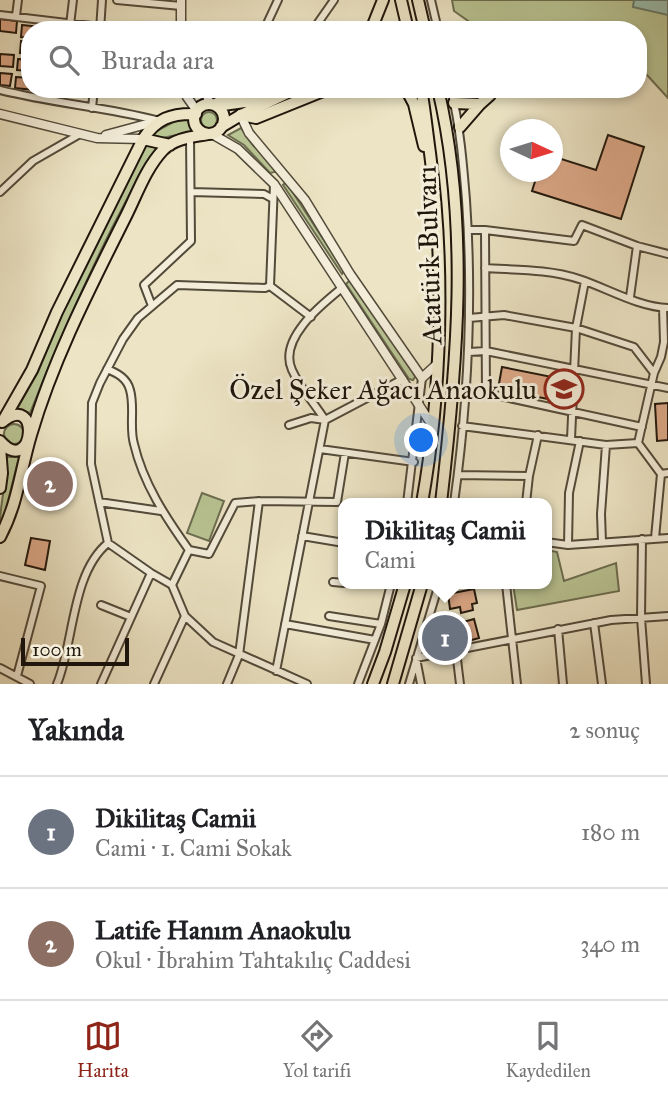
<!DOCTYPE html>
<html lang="tr">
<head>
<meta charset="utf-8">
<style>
	body { margin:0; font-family:"IM FELL Great Primer",serif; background:#f6f6f6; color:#202124 }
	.compass { position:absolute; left:500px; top:119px; width:63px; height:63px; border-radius:50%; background:#fff; box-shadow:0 4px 10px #0003; rotate:94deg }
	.scale { position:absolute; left:21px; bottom:18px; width:108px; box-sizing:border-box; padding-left:7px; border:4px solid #20160c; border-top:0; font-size:19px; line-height:24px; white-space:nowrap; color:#20160c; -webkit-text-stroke:5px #f3edd9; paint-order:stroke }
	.you { position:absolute; left:422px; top:441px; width:24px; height:24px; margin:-18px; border:5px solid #fff; border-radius:50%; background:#1a73e8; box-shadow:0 0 0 10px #1a73e833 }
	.badge { display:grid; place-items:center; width:46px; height:46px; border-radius:50%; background:#8f2418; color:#fff; font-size:23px; font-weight:700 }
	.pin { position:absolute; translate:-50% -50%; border:4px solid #fff; box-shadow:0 2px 7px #0006 }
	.popup { position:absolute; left:338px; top:498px; width:214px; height:91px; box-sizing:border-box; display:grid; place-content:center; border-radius:14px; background:#fff; filter:drop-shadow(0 2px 5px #0005); font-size:23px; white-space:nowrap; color:#757577 }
	.popup b { font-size:26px; color:#202124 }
	.popup::after { content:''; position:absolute; left:50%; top:100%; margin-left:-14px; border:14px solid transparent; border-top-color:#fff }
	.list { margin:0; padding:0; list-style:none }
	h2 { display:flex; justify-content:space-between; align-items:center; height:91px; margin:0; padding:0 28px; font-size:30px }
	h2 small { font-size:23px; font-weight:400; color:#757577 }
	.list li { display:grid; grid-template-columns:46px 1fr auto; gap:21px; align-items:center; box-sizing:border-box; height:112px; padding:0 28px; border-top:2px solid #e0e0e0 }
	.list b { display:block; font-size:26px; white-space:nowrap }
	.list p { margin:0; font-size:23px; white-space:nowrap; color:#757577 }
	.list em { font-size:23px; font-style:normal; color:#757577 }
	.icon { flex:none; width:38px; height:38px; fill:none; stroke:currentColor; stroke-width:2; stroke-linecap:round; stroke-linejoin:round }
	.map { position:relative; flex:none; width:668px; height:684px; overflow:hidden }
	.search { position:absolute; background:#fff; box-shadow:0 4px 10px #0003; left:21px; right:21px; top:21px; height:77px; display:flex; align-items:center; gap:18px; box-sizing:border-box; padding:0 24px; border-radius:28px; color:#757577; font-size:26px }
	.sheet { height:315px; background:#fff }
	nav { display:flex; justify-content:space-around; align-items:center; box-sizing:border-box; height:98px; border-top:2px solid #e0e0e0; background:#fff; font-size:19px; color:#757577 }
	nav a { display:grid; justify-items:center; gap:4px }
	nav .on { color:#8f2418 }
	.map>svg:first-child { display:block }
	.green { fill:#b9c493; stroke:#6c6d50; stroke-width:2 }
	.water { fill:#9abfae; stroke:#697b6d; stroke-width:2 }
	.building { fill:#dea989; stroke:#20160c; stroke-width:2 }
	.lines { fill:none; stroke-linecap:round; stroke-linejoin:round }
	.minor-casing { stroke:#534a3a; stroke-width:10 }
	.tertiary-casing { stroke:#534a3a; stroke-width:11 }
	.primary-casing { stroke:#20160c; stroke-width:14 }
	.trunk-casing { stroke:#20160c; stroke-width:14 }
	.minor { stroke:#f3edd9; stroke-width:6 }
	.tertiary { stroke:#f3edd9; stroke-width:8 }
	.primary { stroke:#ece4c4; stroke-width:10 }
	.trunk { stroke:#ece4c4; stroke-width:10 }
	.labels { text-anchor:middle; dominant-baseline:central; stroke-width:6; stroke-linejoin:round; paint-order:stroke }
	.street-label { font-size:28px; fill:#20160c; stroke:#f3edd9 }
	.poi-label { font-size:28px; fill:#20160c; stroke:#f3edd9; text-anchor:end }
</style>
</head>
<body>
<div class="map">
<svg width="668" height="684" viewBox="0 0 668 684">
	<rect width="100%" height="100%" fill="#ece4c4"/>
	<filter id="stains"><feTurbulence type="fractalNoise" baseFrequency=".00286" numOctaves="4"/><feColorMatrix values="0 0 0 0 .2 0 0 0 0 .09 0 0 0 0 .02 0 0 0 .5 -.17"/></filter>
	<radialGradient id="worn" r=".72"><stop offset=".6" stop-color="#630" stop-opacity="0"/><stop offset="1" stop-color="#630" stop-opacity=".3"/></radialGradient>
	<!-- green -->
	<path class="green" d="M452 0H668V98L647 75H638V30H481L454 11Z
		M201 120a8 8 0 1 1 16 0a8 8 0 1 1-16 0Z
		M188 117 195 131 158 139 152 136 153 133 177 120Z
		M241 128 253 145 276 169 275 172 270 173 244 145 228 135Z
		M146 145 160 146C140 172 126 201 111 230 81 290 55 350 30 413L17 409 38 372 61 316Z
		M286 182 344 271 342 274 283 185Z
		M350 280 414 374 415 377 413 380 409 379 346 284Z
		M4 434a10 10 0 1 1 20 0a10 10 0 1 1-20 0Z
		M7 457H19L5 513 0 524C0 502 7 480 7 457Z
		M202 493 224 501 209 541 187 533Z
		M547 550 557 552 564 581 616 563 619 591 517 610 513 584H546Z"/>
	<!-- water -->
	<path class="water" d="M634 0H668V15L633 7Z"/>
	<!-- building -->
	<path class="building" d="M0 19 17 21 16 33 0 31Z
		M114 24 132 26V30H114Z
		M22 25 42 27 41 30H30V38L21 37Z
		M21 41 30 42V54L20 53Z
		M0 54 14 55 13 67 0 66Z
		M18 59 30 60V71L17 70Z
		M0 73 12 74 10 86 0 85Z
		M16 77 30 78V89L34 90 15 88Z
		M48 89H67V95L48 93Z
		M608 135 644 147 621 219 532 191 538 172H552V156L596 170Z
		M502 367 562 379 558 401 498 389Z
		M668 403V440L657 441 655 404Z
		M48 467 67 471 63 503 43 498 44 489H39L42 476H48Z
		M31 538 50 541 45 570 25 565Z
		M474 589 477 603 472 604 473 610 461 613 460 607 450 609 448 594Z
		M474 619 479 638 468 641 463 622Z
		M457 625 463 642 432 652 426 635Z"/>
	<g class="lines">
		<!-- minor casing -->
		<g class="minor-casing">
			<path id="minor" d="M117 0 181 6
				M431 0 438 30
				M0 15 100 27
				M16 16 18 0
				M70 25 73 0
				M100 30 102 0
				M264 30 278 0
				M313 30 334 0
				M451 89C460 126 463 163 466 200 473 301 468 403 454 503
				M0 90C52 103 104 107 156 120
				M92 108 94 89
				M0 192 33 161 80 134
				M191 192 264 194 273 199
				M468 230H485L574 241 582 225 637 246 668 254
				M485 230 486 393
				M485 268C515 270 549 269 579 279 607 288 638 307 668 308
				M270 286 265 288 177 285 138 318 123 339 100 383 92 403 91 464 108 543 151 573 172 585 185 616 213 642 307 684
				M270 286 274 184
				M270 286 311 317
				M630 297 637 246
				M152 306 144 285 191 241 190 137
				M469 318 504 315 576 328 634 347 654 373
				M469 352 486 351 668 388
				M107 369C117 373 127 378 130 390 135 407 129 427 134 444 143 483 166 518 189 550L209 554 235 503 259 501 337 502 345 453
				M465 394 486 393 642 427
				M289 425 311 418 325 420 403 379
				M462 426 606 445 638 443 661 474 668 473
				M571 439 576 328 585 281
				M638 443 654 373 661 357 664 342 663 308
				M320 449 414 462
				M458 475 529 476
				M99 502 161 511
				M407 503 422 378
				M526 503 529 476 538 435
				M302 536 344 543
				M655 538 661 474
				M642 539 641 618 646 684
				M546 542 568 545 668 538
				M602 542 601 514 606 445
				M568 545 569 493 580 441
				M0 576 41 586 17 676
				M333 582 344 583
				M373 584H391
				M506 584 517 684
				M172 585 189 550
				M101 605 131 617
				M329 616 381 624
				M594 623 602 684
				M285 624 375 640
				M558 629 563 684
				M456 651 460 684
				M0 668 30 684
				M276 671 325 420C315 404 300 388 292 370 278 339 321 305 342 288
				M57 684C74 644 71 573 108 543
				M101 684 151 573
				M154 684 185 616
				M227 684 239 655 259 501
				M358 684 381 624 391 584
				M409 684 439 584
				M421 684 416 658 611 620 668 616"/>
		</g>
		<!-- tertiary casing -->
		<g class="tertiary-casing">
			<path id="tertiary" d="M181 0V30
				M186 89 187 97 197 111
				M205 89 210 105
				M0 114 97 138 143 139
				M240 114 249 133 305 200 350 274 422 378 436 365
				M212 134 238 149 274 184 432 425
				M106 135 158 121"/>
		</g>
		<!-- primary casing -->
		<g class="primary-casing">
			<path id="primary" d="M371 30 383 0
				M454 103 480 104 460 127
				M215 104 248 89
				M480 104 490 95 492 89
				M194 119a15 15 0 1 1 30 0a15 15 0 1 1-30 0Z
				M216 106 266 99
				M221 127 241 115 296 89
				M143 139 170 145
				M4 419 32 370 57 312 143 139C156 119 171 113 196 114
				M0 441C34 479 42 390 2 422
				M0 447 2 473 0 488
				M0 537C18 503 20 472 31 435 53 360 89 290 124 220 136 197 145 169 163 150 175 138 193 137 208 134"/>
		</g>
		<!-- trunk casing -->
		<g class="trunk-casing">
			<path id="trunk" d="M401 0 408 30
				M418 0 425 30
				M406 89 414 104 424 146
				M421 89C425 110 427 132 430 153 445 266 442 391 422 503
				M438 89C470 225 457 366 441 503
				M241 115 256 118 328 89
				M373 684 385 652 405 584
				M393 684 422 584"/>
		</g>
		<!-- minor -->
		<use href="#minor" class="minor"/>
		<!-- tertiary -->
		<use href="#tertiary" class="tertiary"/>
		<!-- primary -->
		<use href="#primary" class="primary"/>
		<!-- trunk -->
		<use href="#trunk" class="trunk"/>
	</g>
	<!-- icons -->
	<defs>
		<g id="school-ring" transform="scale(2.0125)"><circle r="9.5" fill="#f3edd9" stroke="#8f2418" stroke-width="1.5"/><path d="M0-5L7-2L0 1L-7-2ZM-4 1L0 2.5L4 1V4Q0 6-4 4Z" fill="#8f2418"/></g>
	</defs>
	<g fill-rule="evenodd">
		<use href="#school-ring" x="564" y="389"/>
	</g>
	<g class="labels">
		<!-- street labels -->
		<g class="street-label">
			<text transform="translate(429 255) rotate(-92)">Atatürk Bulvarı</text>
		</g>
		<!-- poi labels -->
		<g class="poi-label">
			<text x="537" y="389">Özel Şeker Ağacı Anaokulu</text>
		</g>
	</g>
	<rect width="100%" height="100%" filter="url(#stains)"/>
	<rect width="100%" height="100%" fill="url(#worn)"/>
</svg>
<svg class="compass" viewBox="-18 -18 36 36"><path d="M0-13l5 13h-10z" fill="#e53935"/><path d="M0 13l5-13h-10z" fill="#757577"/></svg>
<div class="scale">100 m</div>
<div class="you"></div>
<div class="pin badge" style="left:445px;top:638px;background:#6b7280">1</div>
<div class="popup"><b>Dikilitaş Camii</b>Cami</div>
<div class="pin badge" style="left:50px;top:484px;background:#8d6e63">2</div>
<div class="search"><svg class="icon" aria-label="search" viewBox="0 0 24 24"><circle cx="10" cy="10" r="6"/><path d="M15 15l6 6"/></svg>Burada ara</div>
</div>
<section class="sheet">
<h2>Yakında<small>2 sonuç</small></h2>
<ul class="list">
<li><span class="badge" style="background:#6b7280">1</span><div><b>Dikilitaş Camii</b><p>Cami · 1. Cami Sokak</p></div><em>180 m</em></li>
<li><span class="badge" style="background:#8d6e63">2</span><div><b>Latife Hanım Anaokulu</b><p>Okul · İbrahim Tahtakılıç Caddesi</p></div><em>340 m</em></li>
</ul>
</section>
<nav>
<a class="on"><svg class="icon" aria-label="map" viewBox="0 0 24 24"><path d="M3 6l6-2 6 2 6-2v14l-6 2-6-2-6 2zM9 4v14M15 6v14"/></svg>Harita</a>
<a><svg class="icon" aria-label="directions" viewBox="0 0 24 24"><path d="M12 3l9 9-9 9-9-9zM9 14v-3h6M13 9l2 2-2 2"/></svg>Yol tarifi</a>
<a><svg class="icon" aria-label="saved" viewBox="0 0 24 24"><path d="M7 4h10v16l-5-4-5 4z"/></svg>Kaydedilen</a>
</nav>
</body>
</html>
